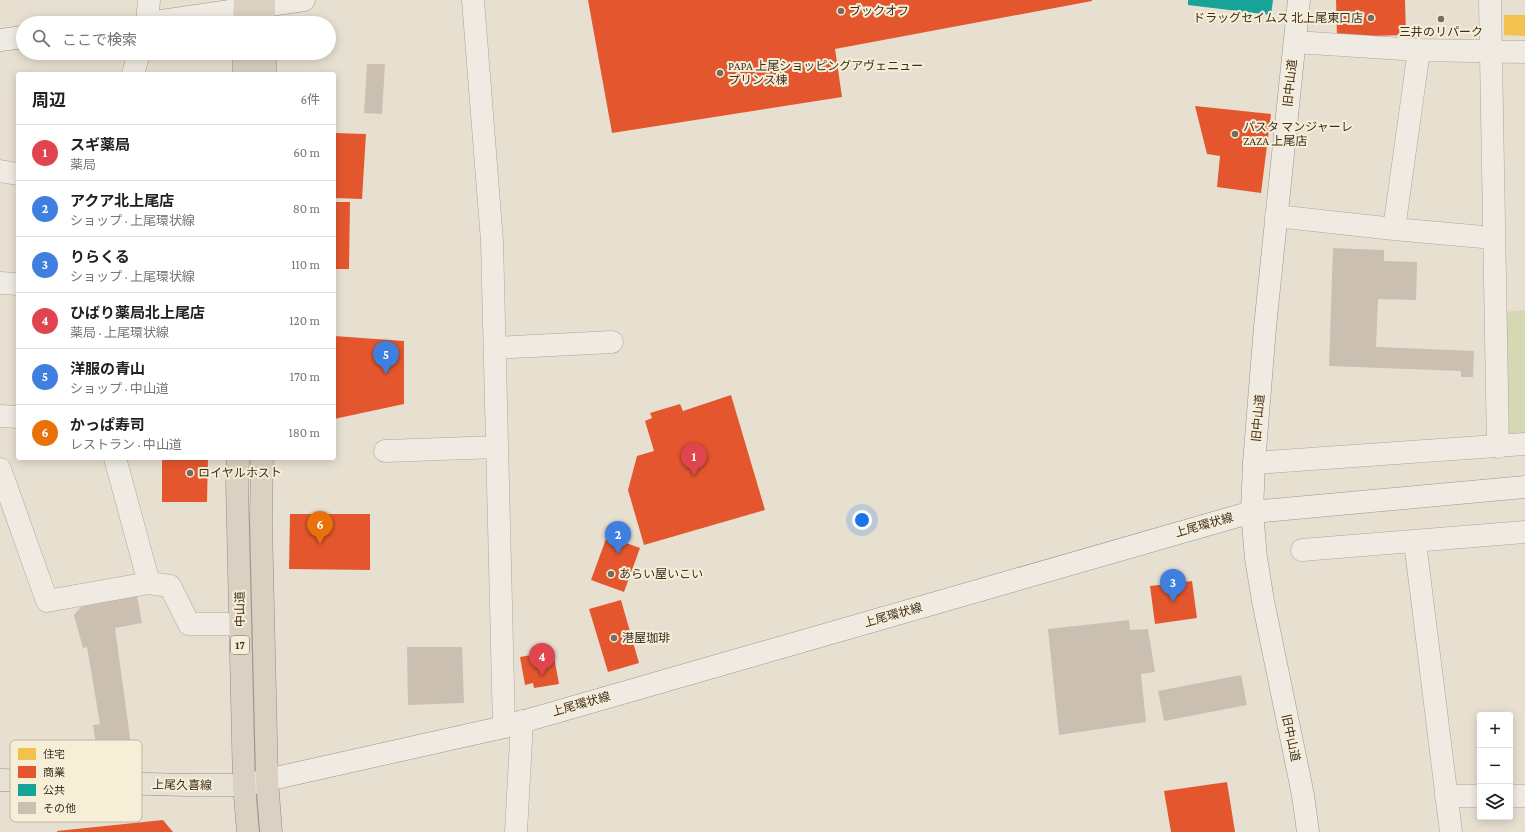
<!DOCTYPE html>
<html lang="ja">
<head>
<meta charset="utf-8">
<style>
	body { margin:0; font-family:"Crimson Pro","Noto Sans JP",serif; background:#f2f2f2; color:#202124 }
	.controls { position:absolute; right:12px; bottom:12px; display:grid; overflow:hidden; border-radius:4px; box-shadow:0 2px 10px #0003 }
	.controls button { width:36px; height:36px; display:grid; place-items:center; padding:0; border:0; border-bottom:1px solid #e0e0e0; background:#fff; color:#202124; font:20px sans-serif }
	.you { position:absolute; left:862px; top:520px; width:14px; height:14px; margin:-10px; border:3px solid #fff; border-radius:50%; background:#1a73e8; box-shadow:0 0 0 6px #1a73e833 }
	.badge { display:grid; place-items:center; width:26px; height:26px; border-radius:50%; background:#786c5e; color:#fff; font-size:13px; font-weight:700 }
	.pin { position:absolute; translate:-50% -33px; filter:drop-shadow(0 1px 2px #0008) }
	.pin::after { content:''; position:absolute; top:21px; width:14px; height:12px; background:inherit; clip-path:polygon(0 0,100% 0,50% 100%) }
	.list { margin:0; padding:0; list-style:none }
	h2 { display:flex; justify-content:space-between; align-items:center; height:52px; margin:0; padding:0 16px; font-size:17px }
	h2 small { font-size:13px; font-weight:400; color:#757577 }
	.list li { display:grid; grid-template-columns:26px 1fr auto; gap:12px; align-items:center; box-sizing:border-box; height:56px; padding:0 16px; border-top:1px solid #e0e0e0 }
	.list b { display:block; font-size:15px; white-space:nowrap }
	.list p { margin:0; font-size:13px; white-space:nowrap; color:#757577 }
	.list em { font-size:13px; font-style:normal; color:#757577 }
	.icon { flex:none; width:22px; height:22px; fill:none; stroke:currentColor; stroke-width:2; stroke-linecap:round; stroke-linejoin:round }
	.map { position:relative; flex:none; width:1525px; height:832px; overflow:hidden }
	.search { position:absolute; background:#fff; box-shadow:0 2px 10px #0003; left:16px; top:16px; width:320px; height:44px; display:flex; align-items:center; gap:10px; box-sizing:border-box; padding:0 14px; border-radius:22px; color:#757577; font-size:15px }
	.panel { position:absolute; background:#fff; box-shadow:0 2px 10px #0003; left:16px; top:72px; width:320px; height:388px; border-radius:4px }
	.map>svg:first-child { display:block }
	.green { fill:#d6d7b3 }
	.homes { fill:#f2c14e }
	.shops { fill:#e4572e }
	.public { fill:#17a398 }
	.building { fill:#cbbfb2 }
	.lines { fill:none; stroke-linecap:round; stroke-linejoin:round }
	.street-casing { stroke:#ada599; stroke-width:23 }
	.secondary-casing { stroke:#9c958a; stroke-width:23 }
	.primary-casing { stroke:#928b80; stroke-width:23 }
	.highway-casing { stroke:#928b80; stroke-width:23 }
	.street { stroke:#efebe3; stroke-width:22 }
	.secondary { stroke:#efebe3; stroke-width:22 }
	.primary { stroke:#e6e1d4; stroke-width:22 }
	.highway { stroke:#dad1c2; stroke-width:22 }
	.poi-dot { fill:#786c5e; stroke:#f7eed8; stroke-width:1.5 }
	.labels { text-anchor:middle; dominant-baseline:central; stroke-width:4; stroke-linejoin:round; paint-order:stroke }
	.shield { fill:#f7eed8; stroke:#756857; stroke-width:1 }
	.shield-label { font-size:11px; font-weight:bold; fill:#3d2e20 }
	.poi-label { font-size:12px; fill:#3d2e20; stroke:#f7eed8; text-anchor:start }
	.street-label { font-size:12px; fill:#3d2e20; stroke:#f7eed8 }
	.key { fill:#f7eed8; stroke:#bfb4a1; stroke-width:1 }
	.key-label { font-size:11px; fill:#3d2e20 }
</style>
</head>
<body>
<div class="map">
<svg width="1525" height="832" viewBox="0 0 1525 832">
	<rect width="100%" height="100%" fill="#e7e0d1"/>
	<!-- green -->
	<path class="green" d="M1525 310V436L1513 437 1506 432 1503 312Z"/>
	<!-- homes -->
	<path class="homes" d="M1504 15H1525V36L1504 35Z"/>
	<!-- shops -->
	<path class="shops" d="M588 0H1092V1L835 49 842 97 612 133Z
		M1336 0H1405L1406 35 1337 37Z
		M1195 106 1271 114 1261 193 1217 187 1220 156 1207 154Z
		M334 133 366 134 362 199 334 198Z
		M334 202H350L349 269H334Z
		M334 336 404 341V404L334 419Z
		M731 395 765 510 644 545 628 490 637 456 654 451 645 421 652 418 650 413 680 404 683 411Z
		M162 458H208L207 502H162Z
		M290 514H370V570L289 569Z
		M607 536 640 548 624 592 591 580Z
		M1192 581 1197 618 1155 624 1150 586Z
		M621 600 639 663 608 672 589 609Z
		M553 651 559 684 534 688 533 683 525 685 520 657Z
		M1227 782 1235 832H1171L1164 791Z
		M163 820 173 832H57V831Z"/>
	<!-- public -->
	<path class="public" d="M1188 0H1273L1271 15 1188 5Z"/>
	<!-- building -->
	<path class="building" d="M367 64H385L382 114 364 113Z
		M1333 248 1384 250V261L1417 262 1416 300 1378 299 1376 347 1474 351 1473 377H1461V371L1329 366Z
		M137 596 142 623 115 628 131 745 97 753 93 725 100 724 87 647 83 648 74 615 81 607Z
		M1129 620 1130 630 1148 629 1155 672 1141 674 1146 722 1059 735 1048 629Z
		M407 647H462L464 703 408 705Z
		M1241 675 1247 705 1164 721 1158 691Z"/>
	<g class="lines">
		<!-- street casing -->
		<g class="street-casing">
			<path id="street" d="M473 0 492 241 504 727
				M1490 0 1498 447
				M147 23 149 0
				M1295 42 1419 50 1525 52
				M133 74 139 53
				M0 171 18 174
				M1276 216 1394 229 1494 238
				M1394 229 1419 50
				M0 283 18 284
				M495 348 612 342
				M0 416 18 417
				M385 451 497 447
				M115 458 149 583
				M1254 463 1525 444
				M0 469 47 601 149 583 170 586 189 624H240
				M1415 542 1451 832
				M1302 550 1525 532
				M1446 796H1480
				M1510 796H1525
				M516 832 522 721"/>
		</g>
		<!-- secondary casing -->
		<g class="secondary-casing">
			<path id="secondary" d="M1299 0 1265 327 1254 463 1252 512 1256 558 1263 601 1303 795 1308 832
				M148 23 304 0
				M0 40 23 37
				M267 780 504 727 1252 512 1525 487"/>
		</g>
		<!-- primary casing -->
		<g class="primary-casing">
			<path id="primary" d="M0 780 186 785H244L267 780"/>
		</g>
		<!-- highway casing -->
		<g class="highway-casing">
			<path id="highway" d="M244 23 245 0
				M264 23V0
				M265 53V74
				M244 74V53
				M238 458 237 484 244 785 248 832
				M262 458 261 522 267 780 271 832"/>
		</g>
		<!-- street -->
		<use href="#street" class="street"/>
		<!-- secondary -->
		<use href="#secondary" class="secondary"/>
		<!-- primary -->
		<use href="#primary" class="primary"/>
		<!-- highway -->
		<use href="#highway" class="highway"/>
	</g>
	<!-- markers -->
	<g class="poi-dot">
		<circle cx="841" cy="11" r="4"/>
		<circle cx="1371" cy="18" r="4"/>
		<circle cx="1441" cy="19" r="4"/>
		<circle cx="720" cy="73" r="4"/>
		<circle cx="1235" cy="134" r="4"/>
		<circle cx="190" cy="473" r="4"/>
		<circle cx="611" cy="574" r="4"/>
		<circle cx="614" cy="638" r="4"/>
	</g>
	<g class="labels">
		<!-- shield labels -->
		<rect class="shield" x="231" y="636" width="18" height="18" rx="3"/>
		<g class="shield-label">
			<text x="240" y="645">17</text>
		</g>
		<!-- poi labels -->
		<g class="poi-label">
			<text x="849" y="11">ブックオフ</text>
			<text x="1363" y="18" text-anchor="end">ドラッグセイムス 北上尾東口店</text>
			<text x="1441" y="32" text-anchor="middle">三井のリパーク</text>
			<text x="728" y="66">PAPA 上尾ショッピングアヴェニュー<tspan x="728" dy="14">プリンス棟</tspan></text>
			<text x="1243" y="127">パスタ マンジャーレ<tspan x="1243" dy="14">ZAZA 上尾店</tspan></text>
			<text x="198" y="473">ロイヤルホスト</text>
			<text x="619" y="574">あらい屋いこい</text>
			<text x="622" y="638">港屋珈琲</text>
		</g>
		<!-- street labels -->
		<g class="street-label">
			<text transform="translate(1290 83) rotate(-84)">旧中山道</text>
			<text transform="translate(1258 418) rotate(-85)">旧中山道</text>
			<text transform="translate(1204 525) rotate(-16)">上尾環状線</text>
			<text transform="translate(240 609) rotate(-91)">中山道</text>
			<text transform="translate(893 615) rotate(-16)">上尾環状線</text>
			<text transform="translate(581 704) rotate(-16)">上尾環状線</text>
			<text transform="translate(1291 738) rotate(78)">旧中山道</text>
			<text transform="translate(182 785) rotate(1)">上尾久喜線</text>
		</g>
	</g>
	<!-- legend -->
	<rect x="10" y="740" width="132" height="82" rx="6" class="key"/>
	<rect x="18" y="748" width="18" height="12" fill="#f2c14e"/>
	<rect x="18" y="766" width="18" height="12" fill="#e4572e"/>
	<rect x="18" y="784" width="18" height="12" fill="#17a398"/>
	<rect x="18" y="802" width="18" height="12" fill="#cbbfb2"/>
	<g class="key-label">
		<text x="43" y="758">住宅</text>
		<text x="43" y="776">商業</text>
		<text x="43" y="794">公共</text>
		<text x="43" y="812">その他</text>
	</g>
</svg>
<div class="controls">
<button>+</button>
<button>−</button>
<button><svg class="icon" aria-label="layers" viewBox="0 0 24 24"><path d="M12 4l9 5-9 5-9-5zM3 14l9 5 9-5"/></svg></button>
</div>
<div class="you"></div>
<div class="pin badge" style="left:694px;top:476px;background:#e0444e">1</div>
<div class="pin badge" style="left:618px;top:554px;background:#3f7fe0">2</div>
<div class="pin badge" style="left:1173px;top:602px;background:#3f7fe0">3</div>
<div class="pin badge" style="left:542px;top:676px;background:#e0444e">4</div>
<div class="pin badge" style="left:386px;top:374px;background:#3f7fe0">5</div>
<div class="pin badge" style="left:320px;top:544px;background:#e8710a">6</div>
<div class="search"><svg class="icon" aria-label="search" viewBox="0 0 24 24"><circle cx="10" cy="10" r="6"/><path d="M15 15l6 6"/></svg>ここで検索</div>
<section class="panel">
<h2>周辺<small>6件</small></h2>
<ul class="list">
<li><span class="badge" style="background:#e0444e">1</span><div><b>スギ薬局</b><p>薬局</p></div><em>60 m</em></li>
<li><span class="badge" style="background:#3f7fe0">2</span><div><b>アクア北上尾店</b><p>ショップ · 上尾環状線</p></div><em>80 m</em></li>
<li><span class="badge" style="background:#3f7fe0">3</span><div><b>りらくる</b><p>ショップ · 上尾環状線</p></div><em>110 m</em></li>
<li><span class="badge" style="background:#e0444e">4</span><div><b>ひばり薬局北上尾店</b><p>薬局 · 上尾環状線</p></div><em>120 m</em></li>
<li><span class="badge" style="background:#3f7fe0">5</span><div><b>洋服の青山</b><p>ショップ · 中山道</p></div><em>170 m</em></li>
<li><span class="badge" style="background:#e8710a">6</span><div><b>かっぱ寿司</b><p>レストラン · 中山道</p></div><em>180 m</em></li>
</ul>
</section>
</div>
</body>
</html>
